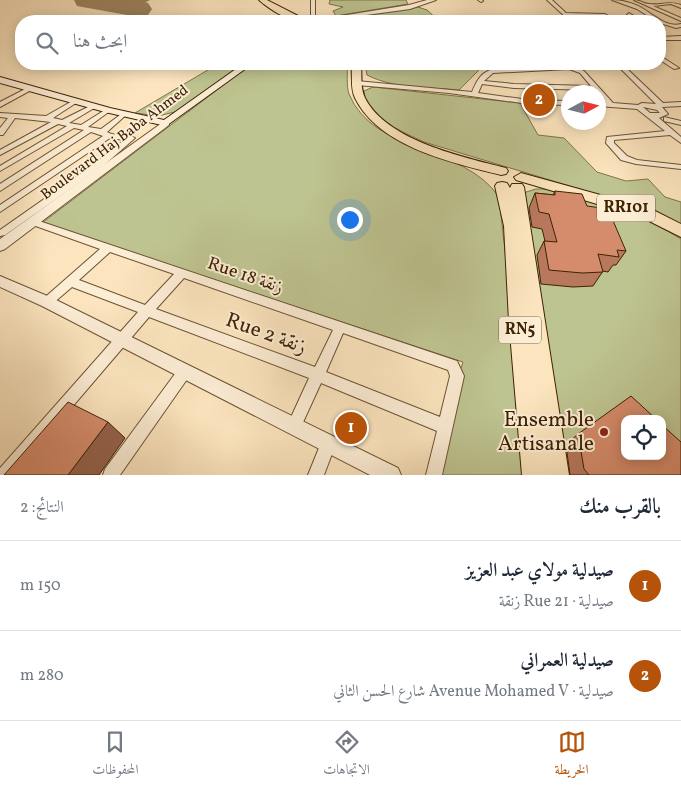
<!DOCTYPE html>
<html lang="ar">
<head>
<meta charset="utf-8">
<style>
	body { margin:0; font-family:Vollkorn,Amiri,serif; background:#f6f6f7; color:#1f2937; direction:rtl }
	.controls { position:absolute; right:15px; bottom:15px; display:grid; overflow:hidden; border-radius:10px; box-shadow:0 2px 12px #0003 }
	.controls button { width:45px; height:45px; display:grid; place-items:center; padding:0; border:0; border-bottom:1px solid #e0e1e3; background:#fff; color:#1f2937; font:25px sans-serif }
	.compass { position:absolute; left:561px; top:85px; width:45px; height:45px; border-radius:50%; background:#fff; box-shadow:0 2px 12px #0003; rotate:83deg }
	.you { position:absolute; left:349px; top:219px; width:18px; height:18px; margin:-12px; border:4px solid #fff; border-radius:50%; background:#1a73e8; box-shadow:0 0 0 8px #1a73e833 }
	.badge { display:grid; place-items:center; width:32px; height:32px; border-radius:50%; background:#b45309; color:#fff; font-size:16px; font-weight:700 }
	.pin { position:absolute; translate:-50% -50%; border:2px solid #fff; box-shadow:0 1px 5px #0006 }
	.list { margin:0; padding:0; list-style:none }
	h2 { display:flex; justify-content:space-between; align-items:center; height:65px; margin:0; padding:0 20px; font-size:21px }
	h2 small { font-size:16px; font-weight:400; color:#747a83 }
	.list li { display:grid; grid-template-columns:32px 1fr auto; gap:15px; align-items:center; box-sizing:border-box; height:90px; padding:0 20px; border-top:1px solid #e0e1e3 }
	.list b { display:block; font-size:19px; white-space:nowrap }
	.list p { margin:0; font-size:16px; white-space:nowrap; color:#747a83 }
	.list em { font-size:16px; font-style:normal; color:#747a83 }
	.icon { flex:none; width:28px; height:28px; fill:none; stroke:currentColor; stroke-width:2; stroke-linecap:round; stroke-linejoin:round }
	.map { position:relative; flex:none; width:681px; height:475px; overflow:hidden; direction:ltr }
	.search { position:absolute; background:#fff; box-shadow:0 2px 12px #0003; left:15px; right:15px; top:15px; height:55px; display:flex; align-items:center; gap:12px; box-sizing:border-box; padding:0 18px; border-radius:20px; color:#747a83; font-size:19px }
	.sheet { height:245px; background:#fff }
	nav { display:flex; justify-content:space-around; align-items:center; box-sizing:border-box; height:70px; border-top:1px solid #e0e1e3; background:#fff; font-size:14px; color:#747a83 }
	nav a { display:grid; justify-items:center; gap:2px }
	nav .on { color:#b45309 }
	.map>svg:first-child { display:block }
	.green { fill:#bec491; stroke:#7e744a; fill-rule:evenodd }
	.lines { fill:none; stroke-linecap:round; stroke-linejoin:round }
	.taxiway { fill:#9c8461; fill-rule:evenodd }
	.runway { fill:#9c8461; fill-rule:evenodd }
	.minor-casing { stroke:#6d5332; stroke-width:2 }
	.tertiary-casing { stroke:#6d5332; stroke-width:2 }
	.secondary-casing { stroke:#3e2304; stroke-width:2 }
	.primary-casing { stroke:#3e2304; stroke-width:2 }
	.trunk-casing { stroke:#3e2304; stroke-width:2 }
	.minor { fill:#fcedd5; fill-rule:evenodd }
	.tertiary { fill:#fcedd5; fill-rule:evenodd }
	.secondary { fill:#fcedd5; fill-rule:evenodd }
	.primary { fill:#fbe4be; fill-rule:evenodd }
	.trunk { fill:#fbe4be; fill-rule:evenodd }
	.wall { fill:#b7785d; stroke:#3e2304 }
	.shaded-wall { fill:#95624c; stroke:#3e2304 }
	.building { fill:#d58c6c; stroke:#3e2304 }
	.poi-dot { fill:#8f2418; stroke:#fcedd5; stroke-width:2 }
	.labels { text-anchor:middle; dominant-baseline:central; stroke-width:4; stroke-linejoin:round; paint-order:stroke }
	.far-street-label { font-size:15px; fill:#3e2304; stroke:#fcedd5 }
	.shield { fill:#fcedd5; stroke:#776043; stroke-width:1 }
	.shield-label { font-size:16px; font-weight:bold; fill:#3e2304 }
	.street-label { font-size:18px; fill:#3e2304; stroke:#fcedd5 }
	.near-street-label { font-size:21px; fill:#3e2304; stroke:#fcedd5 }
	.near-poi-label { font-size:21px; fill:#3e2304; stroke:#fcedd5; text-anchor:end }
</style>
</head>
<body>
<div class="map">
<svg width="681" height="475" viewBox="0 0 681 475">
	<rect width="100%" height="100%" fill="#fbe4be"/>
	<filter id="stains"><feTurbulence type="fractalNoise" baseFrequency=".004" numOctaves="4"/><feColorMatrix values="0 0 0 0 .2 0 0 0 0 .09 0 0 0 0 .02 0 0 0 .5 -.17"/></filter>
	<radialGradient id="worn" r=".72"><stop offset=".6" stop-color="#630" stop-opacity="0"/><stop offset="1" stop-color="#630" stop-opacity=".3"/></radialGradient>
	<!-- green -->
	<path class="green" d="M330 0H406L408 4 336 16 333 11 343 7 329 4Z
		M418 7 427 10 439 21H332Z
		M218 64H245L179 111 158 116 135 113Z
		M251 64H347C348 73 346 86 349 94 374 155 463 144 499 197L530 475H441L447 413 463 362 42 223Z
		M365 64H499H485L459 90C430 87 394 89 367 75Z
		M373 87 520 103 538 135 564 138 597 172 626 181 648 179 665 197 681 202V225L659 213 424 142C403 132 366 118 364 91Z
		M536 189H549L649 220 681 239V475H562L523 193ZM625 419H662V456H625Z"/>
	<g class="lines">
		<!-- taxiway -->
		<path class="taxiway" d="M135 0H150L133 9H125L123 7Z"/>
		<!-- runway -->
		<path class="runway" d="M74 0H135L148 3 152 9 148 15 138 17 77 6Z"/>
		<!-- minor casing -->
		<g class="minor-casing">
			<path id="minor" d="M311 0H315V16L312 21H309L308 20 311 16Z
				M478 0H482L483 1 481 2Z
				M547 0H552L566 13 605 14 617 21H612L604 16 569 15 575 21H570Z
				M612 0C621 0 634 3 642 8 654 15 667 28 681 24V27L676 28 660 23V21H656L637 9Z
				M634 0C640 0 644 4 649 4 661 6 668 0 681 5V8L671 4 653 6 681 18V21Z
				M629 13 639 19 652 21H637L627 15Z
				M681 36V40H660V37Z
				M660 56 662 57 679 68 674 69 660 60Z
				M616 64H622L663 103 681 102V106L662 107 668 114 659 118 681 137V143L670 135 614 140V143L627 156 637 160 681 165V169L636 164 621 160 606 143 607 137 665 131 637 109 598 106V102H605L598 95V92L594 90 514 88 482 84 478 93 529 100 568 101V105L529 104 449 93 357 85 354 83 357 81 472 92C476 82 480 74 490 70L572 66 584 71 613 103 638 105 642 103 656 104ZM569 69 580 73 591 86 514 84 484 81 493 73ZM643 107 657 110 660 113H650Z
				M31 86 34 88 33 89 0 107V102Z
				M74 100 79 101 53 118 62 120 92 105H96V107L69 123 81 125 108 108 110 109V111L88 127 101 129 124 112 127 114 126 115 107 132C115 137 127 133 135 138L103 166 5 235 0 236V230L97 162 124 140 110 138 0 212V205L103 136 91 132 0 191V184L84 130 74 128 0 171V166L67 126 58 124 0 155V150L51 122 15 118 3 135H0V128L8 118 0 117V113L46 116Z
				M664 117 681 121V125L664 121Z
				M33 219 457 361 464 376 442 475H426L437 431 321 383 299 431 294 433 289 431 287 426 309 378 149 317 14 475H0V468L138 312 72 287 51 305 47 307 43 305 41 302 43 299 100 249 30 224 28 222 30 220ZM110 252 174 274 145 305 79 280ZM184 278 333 330 315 367 156 309ZM343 333 448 370 450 376 440 417 326 372Z
				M185 365 190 367 192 371 190 375 120 475H103L105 469 180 367Z
				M328 435 333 438 336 443 324 475H308L323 438Z"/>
		</g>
		<!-- tertiary casing -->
		<g class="tertiary-casing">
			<path id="tertiary" d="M427 0H436L410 9 323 21H309L409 5Z
				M166 120 169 121V125L5 249 0 251V239Z
				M0 276 52 298 398 468 401 475H370L42 306 0 287Z"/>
		</g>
		<!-- secondary casing -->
		<g class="secondary-casing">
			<path id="secondary" d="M243 64H252L166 126 105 112 0 83V77L110 108 164 120Z"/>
		</g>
		<!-- primary casing -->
		<g class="primary-casing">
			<path id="primary" d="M291 19H313L317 21H290Z
				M351 64H361C362 75 360 88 365 98 387 141 463 157 506 168L508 171 506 174 501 175C453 163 379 147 355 98 350 88 353 75 351 64Z
				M521 173 651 209 681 224V237L641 217 516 180 514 177Z
				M502 182 507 183 510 188 512 184H522L524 187 569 475H522L509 321 504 226 495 186 497 183Z"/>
		</g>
		<!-- trunk casing -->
		<g class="trunk-casing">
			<path id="trunk" d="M259 0H267L306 20C293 25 269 9 259 0Z"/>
		</g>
		<!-- minor -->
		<use href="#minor" class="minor"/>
		<!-- tertiary -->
		<use href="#tertiary" class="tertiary"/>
		<!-- secondary -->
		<use href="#secondary" class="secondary"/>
		<!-- primary -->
		<use href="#primary" class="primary"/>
		<!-- trunk -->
		<use href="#trunk" class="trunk"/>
	</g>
	<!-- wall -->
	<path class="wall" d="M555 191 587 206 626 251 616 265H613L608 272 603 271 593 286 573 287 541 284 537 255 544 241H545L542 229 532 227 529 208 535 193 553 195Z
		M578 434 681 475H570L566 445Z"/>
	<!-- shaded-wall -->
	<path class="shaded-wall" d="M108 422 125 438 99 475H68Z"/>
	<!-- building -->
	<path class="building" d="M555 191 582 194 587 206 608 209 626 251 617 250 619 257 598 254 603 272 582 273 549 270 544 241 557 242 549 214 539 212 535 193 555 195Z
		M631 396 656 419H625V456H662V425L681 442V475H589L584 469 578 434Z
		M68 402 108 422 68 475H4Z"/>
	<!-- markers -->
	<circle class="poi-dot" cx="604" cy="432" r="5"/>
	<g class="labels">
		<!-- far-street labels -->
		<g class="far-street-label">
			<text transform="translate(115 143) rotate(-37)">Boulevard Haj Baba Ahmed</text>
		</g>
		<!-- shield labels -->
		<g class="shield">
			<rect x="597" y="194.5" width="58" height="27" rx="4"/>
			<rect x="499" y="316.5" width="42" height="27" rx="4"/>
		</g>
		<g class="shield-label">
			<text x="626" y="208">RR101</text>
			<text x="520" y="330">RN5</text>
		</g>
		<!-- street labels -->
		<g class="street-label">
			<text transform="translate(245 276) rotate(19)">Rue 18 زنقة</text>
		</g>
		<!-- near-street labels -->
		<g class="near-street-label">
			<text transform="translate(266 334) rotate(20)">Rue 2 زنقة</text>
		</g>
		<!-- near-poi labels -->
		<g class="near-poi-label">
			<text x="594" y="420">Ensemble<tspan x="594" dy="24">Artisanale</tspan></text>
		</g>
	</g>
	<rect width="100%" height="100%" filter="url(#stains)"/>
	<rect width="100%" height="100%" fill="url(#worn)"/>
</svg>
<div class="controls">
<button><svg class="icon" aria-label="locate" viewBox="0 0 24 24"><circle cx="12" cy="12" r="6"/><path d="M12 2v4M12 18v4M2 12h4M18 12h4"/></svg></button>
</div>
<svg class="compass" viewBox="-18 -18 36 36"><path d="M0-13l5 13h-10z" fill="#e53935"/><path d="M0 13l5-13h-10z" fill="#747a83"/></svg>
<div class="you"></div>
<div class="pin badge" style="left:351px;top:428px">1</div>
<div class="pin badge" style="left:539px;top:100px">2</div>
<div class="search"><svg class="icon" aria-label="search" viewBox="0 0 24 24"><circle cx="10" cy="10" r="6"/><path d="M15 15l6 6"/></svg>ابحث هنا</div>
</div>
<section class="sheet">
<h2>بالقرب منك<small>النتائج: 2</small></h2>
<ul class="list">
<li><span class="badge">1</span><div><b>صيدلية مولاي عبد العزيز</b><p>صيدلية · Rue 21 زنقة</p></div><em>150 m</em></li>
<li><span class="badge">2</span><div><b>صيدلية العمراني</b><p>صيدلية · Avenue Mohamed V شارع الحسن الثاني</p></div><em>280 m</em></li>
</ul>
</section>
<nav>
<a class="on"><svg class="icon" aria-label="map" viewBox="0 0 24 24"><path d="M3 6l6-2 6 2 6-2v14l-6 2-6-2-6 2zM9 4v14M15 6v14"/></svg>الخريطة</a>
<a><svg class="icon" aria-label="directions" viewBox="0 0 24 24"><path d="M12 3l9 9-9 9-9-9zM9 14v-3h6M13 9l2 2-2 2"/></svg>الاتجاهات</a>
<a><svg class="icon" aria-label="saved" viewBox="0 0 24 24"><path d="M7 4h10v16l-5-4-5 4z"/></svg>المحفوظات</a>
</nav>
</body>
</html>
